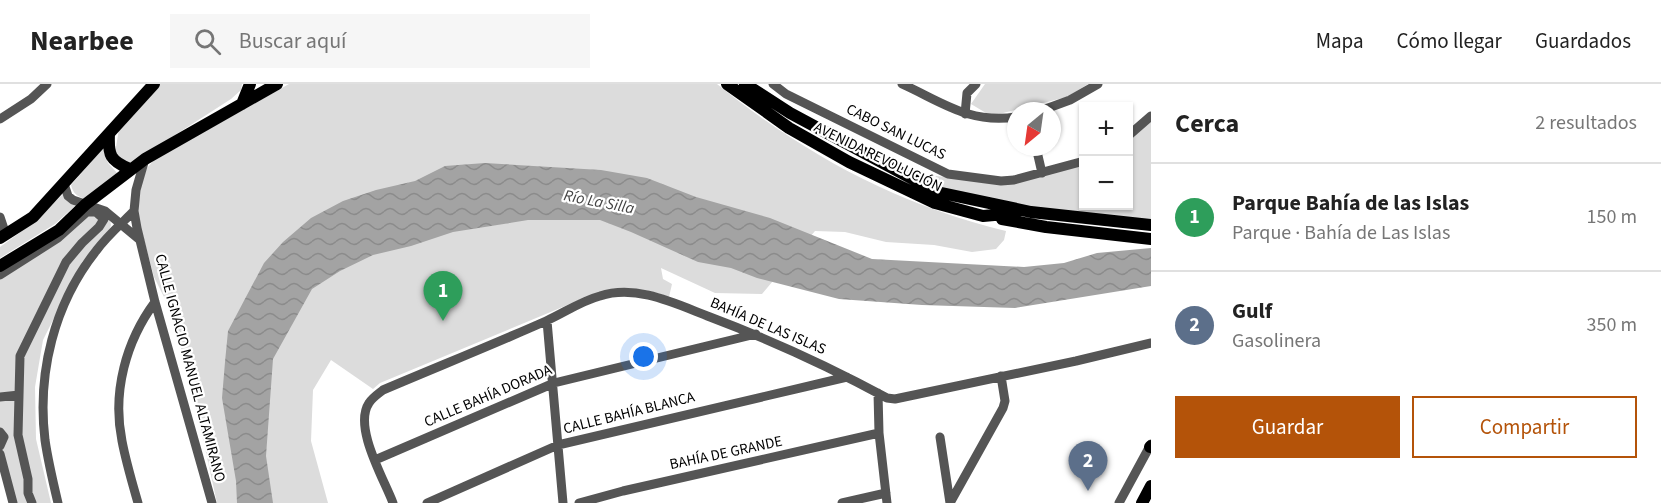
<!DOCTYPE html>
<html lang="es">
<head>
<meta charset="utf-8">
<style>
	body { margin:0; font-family:"Source Sans 3",sans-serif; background:#f6f6f6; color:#222 }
	.controls { position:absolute; right:18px; top:18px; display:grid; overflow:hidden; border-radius:0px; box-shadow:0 2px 4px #0004 }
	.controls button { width:54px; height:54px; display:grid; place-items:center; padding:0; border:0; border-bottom:2px solid #e0e0e0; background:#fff; color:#222; font:30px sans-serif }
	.compass { position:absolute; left:1007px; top:18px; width:54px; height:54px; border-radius:50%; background:#fff; box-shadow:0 2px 4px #0004; rotate:209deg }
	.you { position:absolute; left:644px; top:273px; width:21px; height:21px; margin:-15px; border:4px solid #fff; border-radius:50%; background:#1a73e8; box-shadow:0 0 0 9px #1a73e833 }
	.badge { display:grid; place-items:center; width:39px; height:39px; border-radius:50%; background:#b45309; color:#fff; font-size:20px; font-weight:700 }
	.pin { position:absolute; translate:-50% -50px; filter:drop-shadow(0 2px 3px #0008) }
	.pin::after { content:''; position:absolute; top:32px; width:21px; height:18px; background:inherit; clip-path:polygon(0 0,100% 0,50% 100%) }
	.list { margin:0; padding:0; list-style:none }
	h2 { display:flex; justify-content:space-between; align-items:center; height:78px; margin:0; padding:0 24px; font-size:26px }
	h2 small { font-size:20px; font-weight:400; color:#767676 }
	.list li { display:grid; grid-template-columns:39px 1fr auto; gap:18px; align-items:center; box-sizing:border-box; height:108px; padding:0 24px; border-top:2px solid #e0e0e0 }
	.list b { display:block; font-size:22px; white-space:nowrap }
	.list p { margin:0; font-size:20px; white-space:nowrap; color:#767676 }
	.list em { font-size:20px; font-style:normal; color:#767676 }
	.actions { display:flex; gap:12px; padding:18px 24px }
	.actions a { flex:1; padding:14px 0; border:2px solid #b45309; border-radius:0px; text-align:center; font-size:21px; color:#b45309 }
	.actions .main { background:#b45309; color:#fff }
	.icon { flex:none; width:33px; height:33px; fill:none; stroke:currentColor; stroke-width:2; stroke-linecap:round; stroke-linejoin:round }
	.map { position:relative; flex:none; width:1151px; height:419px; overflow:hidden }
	header { display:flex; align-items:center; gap:36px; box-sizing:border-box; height:84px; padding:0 30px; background:#fff; border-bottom:2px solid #e0e0e0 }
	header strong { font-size:28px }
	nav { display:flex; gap:33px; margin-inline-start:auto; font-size:21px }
	.search { width:420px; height:54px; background:#f6f6f6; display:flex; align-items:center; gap:15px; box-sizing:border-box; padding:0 21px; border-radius:0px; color:#767676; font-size:22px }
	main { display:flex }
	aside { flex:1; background:#fff }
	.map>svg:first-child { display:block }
	.park { fill:#dcdcdc }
	.water { fill:url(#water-waves) }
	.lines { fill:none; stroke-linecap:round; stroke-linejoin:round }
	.minor { stroke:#555; stroke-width:9 }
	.major { stroke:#000; stroke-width:12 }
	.labels { text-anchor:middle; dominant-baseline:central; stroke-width:4.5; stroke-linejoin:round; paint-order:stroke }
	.street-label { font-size:15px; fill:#000; stroke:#fff }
	.water-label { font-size:16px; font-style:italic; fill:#444; stroke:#fff }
</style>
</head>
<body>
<header>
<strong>Nearbee</strong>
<div class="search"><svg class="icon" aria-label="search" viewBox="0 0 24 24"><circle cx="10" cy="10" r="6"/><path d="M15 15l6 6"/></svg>Buscar aquí</div>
<nav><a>Mapa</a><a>Cómo llegar</a><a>Guardados</a></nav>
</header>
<main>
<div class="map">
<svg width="1151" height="419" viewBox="0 0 1151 419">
	<defs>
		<pattern id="water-waves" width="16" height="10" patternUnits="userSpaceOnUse" patternTransform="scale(1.5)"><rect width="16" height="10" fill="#a3a3a3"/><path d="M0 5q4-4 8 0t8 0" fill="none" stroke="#8b8b8b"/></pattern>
	</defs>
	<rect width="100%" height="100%" fill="#fff"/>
	<!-- park -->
	<path class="park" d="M159 0H242L241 6 231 15 130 80 120 77 115 69 119 45Z
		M289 0H717C804 70 897 121 1006 147L1004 156 996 165 972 168 934 161 886 158 845 148 815 147 762 210 715 209 661 184 663 195 672 200 669 213C641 202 617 203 589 212L380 299 373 305 331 276 313 306 311 357 328 419H217L190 296 170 225 154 193 138 133 139 107 147 84 154 76Z
		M985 0H1088L1067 13 991 32 971 20Z
		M1151 36V135L1121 137 928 106 936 92 1006 99 1083 79 1084 122H1128L1129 54Z
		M103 64 108 79 117 89 86 115C77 113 73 109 71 101Z
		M63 110 75 122 55 140 0 174V163L33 139Z
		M88 128 110 136 111 141 109 147 82 178 43 256 35 303 36 355 51 419H14L0 364V190Z"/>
	<!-- water -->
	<path class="water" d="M485 79 601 86 647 94 696 113 770 134 872 175 1024 183 1064 179 1097 169 1151 164V202L1015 224 922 221 839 215 757 194 731 184 698 178 631 148 600 136H528L453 148 411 162 373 171 340 187 312 205 273 275 266 372 273 419H237L236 397 222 314 225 278 228 247 264 179 283 158 311 134 343 117 376 106 415 97 445 82Z"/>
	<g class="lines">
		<!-- minor -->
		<path class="minor" d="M773 0 786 10 948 90 1001 97 1014 96 1084 77
			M902 0C942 18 969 40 1016 33
			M1040 27 1070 16 1098 0
			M965 30 967 9 976 0
			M0 35 31 15 47 0
			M1128 52 1151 32
			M1036 63 1042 89
			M145 75 136 106 134 127 137 144 155 218 212 419
			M64 100 68 112 73 116 105 127 140 156
			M0 133 6 151
			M0 191 58 154 87 128H96L104 135 99 143 82 159 66 178 20 272 18 351 28 395V409L32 419
			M547 237 563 419
			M878 309 879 349 887 419
			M0 313 19 311
			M0 348 4 353 0 362
			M940 353 950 419
			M0 370 13 419
			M375 376 554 299 756 250
			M58 419C53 398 48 377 45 356 37 289 54 220 96 167 107 152 121 140 134 127
			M138 419C132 398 126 378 122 357 112 308 126 257 155 218
			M393 419C384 395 353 343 369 319 372 314 378 310 383 306 437 283 492 261 546 237 564 229 581 217 600 212 637 200 676 220 710 233 771 256 830 283 887 314L895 315 1076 277 1151 259
			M427 419 558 361 847 293
			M579 419 623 407 879 349
			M842 419 886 409
			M950 419 1003 324 1005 317 1001 292
			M1119 419 1151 360"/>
		<!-- major -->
		<path class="major" d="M727 0 789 44 849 78 935 119 983 132 1016 129
			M745 0 790 29 937 108 1031 128 1151 141
			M242 20 250 0
			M109 50C108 71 110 77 130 85
			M1002 135 1046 143 1151 155
			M0 154 33 133 154 0
			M0 182 59 146 86 120 145 75 277 0
			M1150 363 1151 362
			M1142 419 1151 402"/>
	</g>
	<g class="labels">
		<!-- street labels -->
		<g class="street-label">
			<text transform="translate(896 48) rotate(26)">CABO SAN LUCAS</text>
			<text transform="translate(878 73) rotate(26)">AVENIDA REVOLUCIÓN</text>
			<text transform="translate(768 242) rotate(23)">BAHÍA DE LAS ISLAS</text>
			<text transform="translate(190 284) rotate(75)">CALLE IGNACIO MANUEL ALTAMIRANO</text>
			<text transform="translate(488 312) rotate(-23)">CALLE BAHÍA DORADA</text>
			<text transform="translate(629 329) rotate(-14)">CALLE BAHÍA BLANCA</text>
			<text transform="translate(726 369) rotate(-12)">BAHÍA DE GRANDE</text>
		</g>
		<!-- water labels -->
		<g class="water-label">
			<text transform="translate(599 118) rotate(11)">Río La Silla</text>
		</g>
	</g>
</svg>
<div class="controls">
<button>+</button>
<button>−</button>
</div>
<svg class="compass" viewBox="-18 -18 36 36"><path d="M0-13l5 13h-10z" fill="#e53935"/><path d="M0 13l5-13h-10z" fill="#767676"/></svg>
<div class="you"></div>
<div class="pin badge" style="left:443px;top:237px;background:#2e9e5b">1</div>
<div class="pin badge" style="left:1088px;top:407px;background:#5c6f8a">2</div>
</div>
<aside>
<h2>Cerca<small>2 resultados</small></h2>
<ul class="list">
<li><span class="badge" style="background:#2e9e5b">1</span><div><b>Parque Bahía de las Islas</b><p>Parque · Bahía de Las Islas</p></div><em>150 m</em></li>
<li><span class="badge" style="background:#5c6f8a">2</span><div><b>Gulf</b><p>Gasolinera</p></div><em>350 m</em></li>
</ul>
<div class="actions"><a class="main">Guardar</a><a>Compartir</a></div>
</aside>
</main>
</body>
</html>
